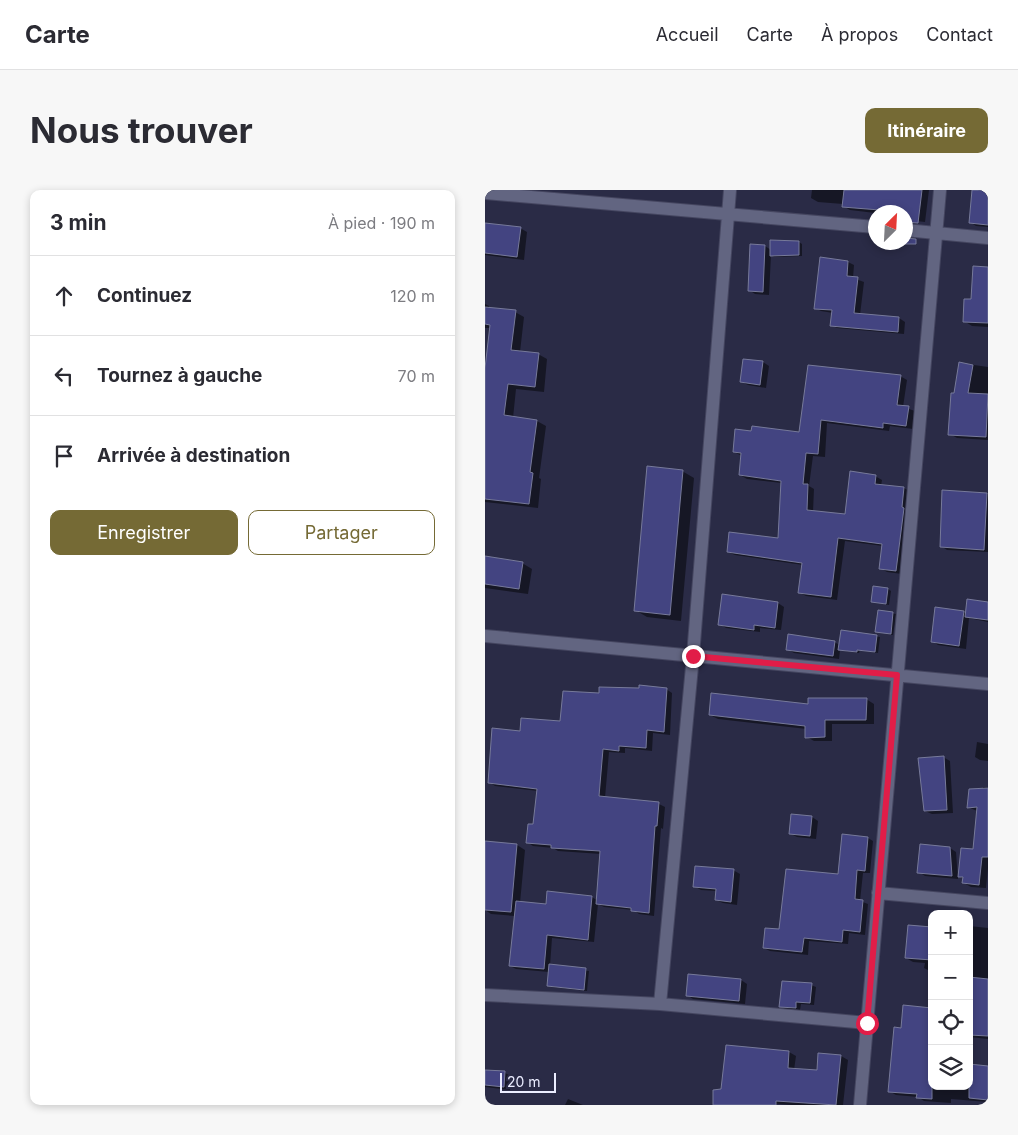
<!DOCTYPE html>
<html lang="fr">
<head>
<meta charset="utf-8">
<style>
	body { margin:0; font-family:Inter,sans-serif; background:#f7f7f7; color:#2b2b33 }
	.controls { position:absolute; right:15px; bottom:15px; display:grid; overflow:hidden; border-radius:10px; box-shadow:0 2px 8px #0003 }
	.controls button { width:45px; height:45px; display:grid; place-items:center; padding:0; border:0; border-bottom:1px solid #e1e1e2; background:#fff; color:#2b2b33; font:25px sans-serif }
	.compass { position:absolute; left:383px; top:15px; width:45px; height:45px; border-radius:50%; background:#fff; box-shadow:0 2px 8px #0003; rotate:24deg }
	.scale { position:absolute; left:15px; bottom:12px; width:56px; box-sizing:border-box; padding-left:5px; border:2px solid #ebedff; border-top:0; font-size:14px; line-height:18px; white-space:nowrap; color:#ebedff; -webkit-text-stroke:4px #2a2b46; paint-order:stroke }
	.stop { position:absolute; width:15px; height:15px; margin:-11px; border:4px solid #e11d48; border-radius:50%; background:#fff }
	.stop.end { background:#e11d48; border-color:#fff; box-shadow:0 1px 5px #0008 }
	.list { margin:0; padding:0; list-style:none }
	h2 { display:flex; justify-content:space-between; align-items:center; height:65px; margin:0; padding:0 20px; font-size:21px }
	h2 small { font-size:16px; font-weight:400; color:#7c7c81 }
	.list li { display:grid; grid-template-columns:32px 1fr auto; gap:15px; align-items:center; box-sizing:border-box; height:80px; padding:0 20px; border-top:1px solid #e1e1e2 }
	.list b { display:block; font-size:19px; white-space:nowrap }
	.list em { font-size:16px; font-style:normal; color:#7c7c81 }
	.actions { display:flex; gap:10px; padding:15px 20px }
	.actions a { flex:1; padding:11px 0; border:1px solid #756a35; border-radius:10px; text-align:center; font-size:18px; color:#756a35 }
	.actions .main { background:#756a35; color:#fff }
	.icon { flex:none; width:28px; height:28px; fill:none; stroke:currentColor; stroke-width:2; stroke-linecap:round; stroke-linejoin:round }
	.map { position:relative; flex:none; width:503px; height:915px; overflow:hidden; border-radius:10px }
	header { display:flex; align-items:center; gap:30px; box-sizing:border-box; height:70px; padding:0 25px; background:#fff; border-bottom:1px solid #e1e1e2 }
	header strong { font-size:24px }
	nav { display:flex; gap:28px; margin-inline-start:auto; font-size:18px }
	.intro { display:flex; align-items:center; justify-content:space-between; box-sizing:border-box; height:120px; padding:0 30px }
	h1 { margin:0; font-size:35px }
	.button { padding:12px 22px; border-radius:10px; background:#756a35; color:#fff; font-size:18px; font-weight:700 }
	main { display:flex; gap:30px; padding:0 30px }
	aside { flex:1; background:#fff; border-radius:10px; box-shadow:0 2px 8px #0003 }
	.map>svg:first-child { display:block }
	.shadow { fill:#0007 }
	.building { fill:#434481; stroke:#777a9a }
	.lines { fill:none; stroke-linecap:round; stroke-linejoin:round }
	.minor-casing { stroke:#454660; stroke-width:14 }
	.minor { stroke:#626581; stroke-width:12 }
	.route { stroke:#e11d48; stroke-width:6 }
</style>
</head>
<body>
<header>
<strong>Carte</strong>
<nav><a>Accueil</a><a>Carte</a><a>À propos</a><a>Contact</a></nav>
</header>
<div class="intro"><h1>Nous trouver</h1><a class="button">Itinéraire</a></div>
<main>
<aside>
<h2>3 min<small>À pied · 190 m</small></h2>
<ul class="list">
<li><svg class="icon" aria-label="ahead" viewBox="0 0 24 24"><path d="M12 20V5M6 11l6-6 6 6"/></svg><div><b>Continuez</b></div><em>120 m</em></li>
<li><svg class="icon" aria-label="left" viewBox="0 0 24 24"><path d="M17 20v-9H6M10 6l-5 5 5 5"/></svg><div><b>Tournez à gauche</b></div><em>70 m</em></li>
<li><svg class="icon" aria-label="arrive" viewBox="0 0 24 24"><path d="M6 21V4h12l-3 4 3 4H6"/></svg><div><b>Arrivée à destination</b></div></li>
</ul>
<div class="actions"><a class="main">Enregistrer</a><a>Partager</a></div>
</aside>
<div class="map">
<svg width="503" height="915" viewBox="0 0 503 915">
	<rect width="100%" height="100%" fill="#2a2b46"/>
	<!-- shadow -->
	<path class="shadow" d="M327 0H444L440 32 423 30 420 22 390 23 365 20 358 16V14L333 12 326 8Z
		M488 0H503V37L491 36 485 32Z
		M0 34 35 38 42 42 39 70 0 65Z
		M314 52 317 54V66L289 67 286 65 284 105 270 104 264 100 280 56 286 60Z
		M363 72 369 75 368 88 379 92 375 125 414 128 420 132 419 144 352 138 346 135 348 123 336 121 330 118Z
		M503 78V137L487 136 479 131 487 110Z
		M0 114 4 116V119L30 122 39 127 35 162 53 164 62 169 59 202 31 199 28 228 52 231 61 236 54 288 56 289 53 318 0 312V189L6 138H0Z
		M259 170 278 172 284 176 281 198 263 195 257 192Z
		M475 173 503 177V250L472 248 465 244Z
		M324 176 415 186 422 190 418 217 430 221 428 239 405 236 404 241 342 233 340 267 328 266 324 296 329 299 328 322 361 326 390 286 397 290 396 296 419 298 426 302 417 384 402 382 395 378 398 356 360 351 352 410 321 406 315 403 318 375 250 365 243 362 295 349 297 293 262 289 255 285 257 266 249 262 267 242 316 243Z
		M197 281 209 288 196 431 162 427 150 420Z
		M459 301 503 304V362L462 360 456 356Z
		M0 368 37 373 47 379 43 404 0 398Z
		M403 399 406 401 404 415 388 412Z
		M293 413 299 417 296 440 275 438V442L241 438 235 434Z
		M503 413V432L484 428 481 459 453 455 447 451 478 422 481 424Z
		M394 421 411 424 408 445 392 441Z
		M357 441 395 447 393 463 375 460 374 463 355 460 354 469 309 463 302 459 349 452 355 455Z
		M181 499 187 503 185 545 168 543 167 561 140 558V563L124 562 120 608 174 614 180 617 178 639 176 638 169 726 154 724 148 720 119 717 113 714 109 752 67 748 65 776 104 781 102 801 66 797 63 795 64 782 31 779 25 776 30 726 6 724 0 720V666L32 655 40 660 35 713 62 715 107 707 113 711 116 664 73 661 68 658 48 656 42 652 49 635 53 601 10 596 4 592 36 542 76 533 115 504Z
		M381 509 389 514V534H347V551H329L322 547V539L233 529 225 525Z
		M492 552 503 554V571L495 570 490 567Z
		M458 567 465 571 468 623 447 624 440 621Z
		M498 597H503V678L501 698 486 697 479 693V689L474 686 489 661 492 621 483 617 498 600Z
		M327 627 333 631 331 649 312 647 306 644Z
		M383 648 388 651 385 683H378L375 711 383 714 380 745 364 743 363 754 324 751 323 765 285 761 279 758 355 685Z
		M465 658 471 662 473 689 440 686 434 682Z
		M248 680 255 684 252 715 238 713 231 710 232 701 216 700 209 696Z
		M484 736 503 738V849L484 847Z
		M447 738V782L439 778 440 773 428 772 421 768Z
		M256 790 262 794 260 814 208 809 202 805Z
		M326 795 331 797 329 815 316 814 315 820 300 819 296 816Z
		M242 856 304 862 311 866 309 880 333 882 335 864 356 866 363 870 358 915H307L283 913V915H230L237 900Z
		M503 877V912L466 909V913L439 911 433 907 411 905 404 901 447 896H484Z
		M0 881 20 883 26 886 25 900 0 897Z
		M83 909 98 915H80Z"/>
	<!-- building -->
	<path class="building" d="M359 0H437L433 33 420 32V22L357 17Z
		M487 0H503V35L484 33Z
		M0 33 36 37 32 67 0 63Z
		M420 48 431 49V54H420Z
		M285 50 314 51V65L285 66Z
		M265 54 280 55 278 102 263 101Z
		M335 67 363 71 362 86 373 87 369 123 414 127 413 142 345 136 347 120 329 119Z
		M488 76 503 77V133L478 132 479 109H486Z
		M0 117 31 120 26 160 54 163 50 197 23 194 19 225 52 230 45 282 48 283 44 314 0 309V178L5 135 0 134Z
		M258 169 278 171 275 195 255 192Z
		M474 172 488 175 483 203 503 204 501 247 463 245 466 203H469Z
		M323 175 416 185 412 215 424 216 421 236 398 233V238L336 230 333 264 321 263 318 294H323L322 320 360 324 365 281 391 285 390 294 419 297 417 317 419 318 411 381 394 379 397 354 353 348 346 407 313 403 317 373 242 362 244 342 293 348 296 291 254 285 256 263 248 262 250 239 266 241 267 236 314 242Z
		M162 276 198 280 185 425 149 421Z
		M457 300 502 303 499 360 455 357Z
		M0 366 38 372 34 399 0 394Z
		M388 396 403 398 401 414 386 412Z
		M237 404 293 412 290 438 269 435V440L233 435Z
		M482 409 503 412V430L480 427Z
		M450 417 479 421 474 456 446 452Z
		M393 420 408 422 406 444 390 442Z
		M356 440 392 445 390 462 372 460V462L353 460Z
		M303 444 350 451 348 466 301 460Z
		M154 495 182 498 179 542 162 540 161 558 134 556V561L118 559 114 606 174 612 172 636H170L164 723 146 721V718L111 714 115 661 66 658V655L41 653 43 634H48L52 599 3 593 7 538 35 541 36 528 75 531 78 501 114 503V497L154 498Z
		M226 503 323 514V508H382L381 530H340V547L320 548V536L224 525Z
		M459 566 462 620 439 621 433 568Z
		M503 598V667H497L494 695 477 693 478 687H473L476 658 488 659 492 617 482 618 484 599Z
		M306 624 327 626 325 646 304 644Z
		M357 644 383 647 380 681 372 680 370 709 378 710 375 742 358 740 357 752 319 748 317 762 278 758 280 738 294 739 301 679 353 684Z
		M0 651 32 654 26 722 0 720Z
		M435 654 465 657 467 686 432 683Z
		M210 676 249 679 246 712 230 710 231 699 208 697Z
		M62 701 107 706 103 750 62 745 59 779 24 776 31 711 61 714Z
		M423 735 447 737V770L420 768Z
		M64 774 101 778 99 800 62 796Z
		M203 784 256 789 254 811 201 806Z
		M484 787 503 789V846L484 845Z
		M297 791 327 793 325 813 311 812V818L294 817Z
		M418 815 447 818V909L431 908 432 904 403 902 409 837 416 838Z
		M241 855 304 861 303 878 332 880 333 863 356 865 351 915 291 911V915H228V900L236 899Z
		M484 874 503 876V910L484 908Z
		M0 880 20 881 19 897 0 895Z"/>
	<g class="lines">
		<!-- minor casing -->
		<g class="minor-casing">
			<path id="minor" d="M0 3 390 37
				M420 40 503 48
				M0 446 503 494
				M393 703 503 713
				M0 805 175 814 382 833
				M175 814 208 466 245 0
				M375 915 455 0"/>
		</g>
		<!-- minor -->
		<use href="#minor" class="minor"/>
	</g>
	<g class="lines">
		<!-- route -->
		<path class="route" d="M208 466 412 485 382 833"/>
	</g>
</svg>
<div class="controls">
<button>+</button>
<button>−</button>
<button><svg class="icon" aria-label="locate" viewBox="0 0 24 24"><circle cx="12" cy="12" r="6"/><path d="M12 2v4M12 18v4M2 12h4M18 12h4"/></svg></button>
<button><svg class="icon" aria-label="layers" viewBox="0 0 24 24"><path d="M12 4l9 5-9 5-9-5zM3 14l9 5 9-5"/></svg></button>
</div>
<svg class="compass" viewBox="-18 -18 36 36"><path d="M0-13l5 13h-10z" fill="#e53935"/><path d="M0 13l5-13h-10z" fill="#7c7c81"/></svg>
<div class="scale">20 m</div>
<div class="stop" style="left:382px;top:833px"></div>
<div class="stop end" style="left:208px;top:466px"></div>
</div>
</main>
</body>
</html>
